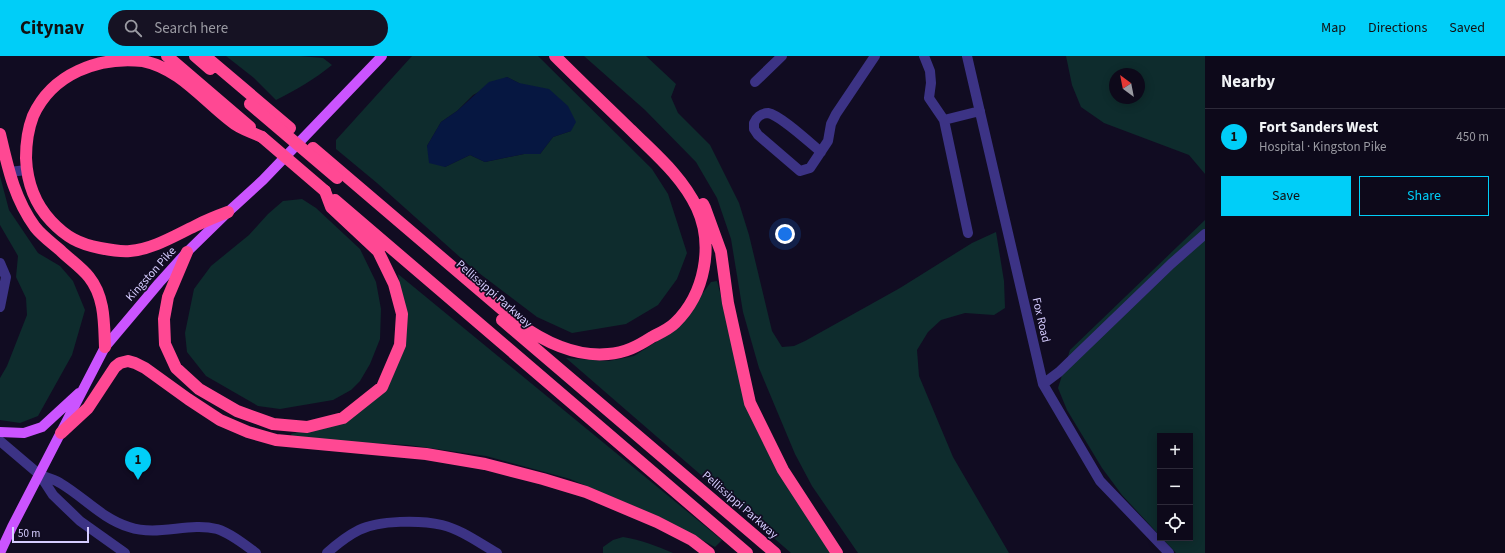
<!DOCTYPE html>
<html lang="en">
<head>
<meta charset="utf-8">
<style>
	body { margin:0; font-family:"Source Sans 3",sans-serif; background:#161223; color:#f1f3f6 }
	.controls { position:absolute; right:12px; bottom:12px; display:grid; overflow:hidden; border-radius:0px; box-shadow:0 2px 10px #0003 }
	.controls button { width:36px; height:36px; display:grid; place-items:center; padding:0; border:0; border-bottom:1px solid #2d2a39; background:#0d091a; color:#f1f3f6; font:20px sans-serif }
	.compass { position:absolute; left:1109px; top:12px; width:36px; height:36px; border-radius:50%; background:#0d091a; box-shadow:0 2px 10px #0003; rotate:328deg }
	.scale { position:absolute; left:12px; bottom:10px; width:77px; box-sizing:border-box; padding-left:4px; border:2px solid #d6cdff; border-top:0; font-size:11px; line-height:14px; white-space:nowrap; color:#d6cdff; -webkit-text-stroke:3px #110c22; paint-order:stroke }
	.you { position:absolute; left:785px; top:178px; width:14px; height:14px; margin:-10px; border:3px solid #fff; border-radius:50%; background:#1a73e8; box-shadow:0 0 0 6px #1a73e833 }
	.badge { display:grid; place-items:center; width:26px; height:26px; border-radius:50%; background:#00cef8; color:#111; font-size:13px; font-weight:700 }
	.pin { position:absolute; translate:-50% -33px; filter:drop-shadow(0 1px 2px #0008) }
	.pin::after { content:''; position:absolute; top:21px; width:14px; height:12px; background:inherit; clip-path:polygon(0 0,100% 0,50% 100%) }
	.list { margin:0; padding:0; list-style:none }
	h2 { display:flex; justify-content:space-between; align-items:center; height:52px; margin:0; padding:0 16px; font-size:17px }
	h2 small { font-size:13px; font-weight:400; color:#9a9aa2 }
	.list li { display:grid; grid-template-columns:26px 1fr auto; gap:12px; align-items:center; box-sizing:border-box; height:56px; padding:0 16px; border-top:1px solid #2d2a39 }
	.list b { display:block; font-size:15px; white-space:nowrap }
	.list p { margin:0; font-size:13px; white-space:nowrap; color:#9a9aa2 }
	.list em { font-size:13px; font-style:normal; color:#9a9aa2 }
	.actions { display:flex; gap:8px; padding:12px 16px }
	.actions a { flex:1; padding:9px 0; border:1px solid #00cef8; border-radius:0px; text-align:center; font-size:14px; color:#00cef8 }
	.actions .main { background:#00cef8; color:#111 }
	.icon { flex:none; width:22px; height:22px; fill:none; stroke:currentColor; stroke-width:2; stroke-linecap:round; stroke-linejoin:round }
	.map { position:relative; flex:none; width:1205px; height:497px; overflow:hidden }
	header { display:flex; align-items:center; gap:24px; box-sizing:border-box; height:56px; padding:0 20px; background:#00cef8; color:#111 }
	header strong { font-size:19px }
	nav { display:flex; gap:22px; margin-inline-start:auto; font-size:14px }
	.search { width:280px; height:36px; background:#161223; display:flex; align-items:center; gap:10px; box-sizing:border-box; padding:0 14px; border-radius:22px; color:#9a9aa2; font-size:15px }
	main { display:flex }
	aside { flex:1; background:#0d091a }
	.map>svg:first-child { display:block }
	.green { fill:#0e2c2d; fill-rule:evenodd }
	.water { fill:#061741 }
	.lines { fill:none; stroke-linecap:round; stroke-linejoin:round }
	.minor { stroke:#3c3385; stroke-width:10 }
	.major { stroke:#cb54ff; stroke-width:10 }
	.highway { stroke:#ff4893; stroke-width:12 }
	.highway-bridge { stroke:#ff4893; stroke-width:12 }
	.labels { text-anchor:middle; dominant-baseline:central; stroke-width:3.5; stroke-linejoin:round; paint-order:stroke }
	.street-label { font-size:12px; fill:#d6cdff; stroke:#110c22 }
</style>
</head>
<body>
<header>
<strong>Citynav</strong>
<div class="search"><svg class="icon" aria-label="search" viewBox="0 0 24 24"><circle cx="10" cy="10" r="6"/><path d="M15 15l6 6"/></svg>Search here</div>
<nav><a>Map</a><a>Directions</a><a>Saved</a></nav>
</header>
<main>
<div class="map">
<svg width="1205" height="497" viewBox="0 0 1205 497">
	<rect width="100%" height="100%" fill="#110c22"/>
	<!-- green -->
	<path class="green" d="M226 0H300L323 2 332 9C315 23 296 34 276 44L254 22Z
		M412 0H538L652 113 668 138 687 197 677 223 658 249 626 268 572 277 537 261 471 211 377 127 336 93V84ZM507 21 519 27 571 75 553 81 540 98H524L485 106 470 99 445 111 427 90 441 66 457 55 473 39Z
		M584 0H646L676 28 671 41 678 57 710 89 739 147 749 179 772 275 782 291 794 290 805 285 900 232 972 187 996 176 1004 225 1005 252 994 259 965 257 941 264 928 276 917 294 919 320 953 401 1009 497H858L812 430 795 398 759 312 743 256 731 183 717 142 696 106 645 54Z
		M1066 0H1205V118L1189 99 1104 67 1081 51 1072 29ZM1115 18H1139V42H1115Z
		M0 120 9 154 38 197 60 210 73 225 85 254 72 299 38 360 20 367 0 364V322L7 310 27 259 26 242 16 221 18 200 0 169Z
		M302 143 316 152 360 193 376 226 381 253 380 283 370 308 360 325 351 334 333 344 280 353 258 350 206 320 187 296 185 277 194 233 211 210 249 179 268 158 283 145Z
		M1205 164V497H1176L1162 482H1190V380H1160V480L1122 439 1102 412 1067 354 1058 332 1070 294Z
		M398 218 722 484 715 491 660 461 570 423 486 400 408 389 290 383 292 381 291 378 353 361 388 325 406 266Z
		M717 225 751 355 833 497H791L566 302 609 305 634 300 676 273 708 230 711 226Z
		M623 481C641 484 657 490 673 497H603V491L613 484Z"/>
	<!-- water -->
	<path class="water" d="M507 21 519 27 549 33 568 50 576 66 571 75 553 81 540 98H524L485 106 470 99 445 111 429 107 427 90 441 66 457 55 489 26Z"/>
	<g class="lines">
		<!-- minor -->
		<path class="minor" d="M924 0 930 15 931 27 929 42 944 64 980 55
			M967 0 1043 328 1100 425 1169 497
			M755 26 782 0
			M944 64 968 177
			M821 96C810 87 780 59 768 57 761 57 756 62 754 67V73L758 79 800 115 810 112 828 85 831 68 836 58 875 0
			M9 116 27 114
			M0 207 6 221 0 251
			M1043 328 1059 316 1171 208 1205 178
			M0 385 40 419 53 439 80 465 125 497
			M40 419C46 421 54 423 60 427 84 441 101 462 129 471 158 481 188 466 217 473 230 477 244 488 256 497
			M327 497C337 488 347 480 359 474 379 464 421 464 442 469 462 474 479 487 497 497"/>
		<!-- major -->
		<path class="major" d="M0 376 24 377 42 371 79 337
			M0 497 12 471 105 291 159 227 187 196 228 156 263 124 382 0"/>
		<!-- highway -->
		<path class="highway" d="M167 0 250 71
			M195 0 210 13
			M205 0 290 72
			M0 78C8 112 14 142 35 171 42 180 52 187 60 194 69 203 81 211 89 221 105 241 104 267 105 291
			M313 92 518 267C543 285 576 301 608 298 625 297 638 290 652 281 660 277 669 273 675 267 705 238 714 189 697 152 682 120 655 98 631 74 605 49 580 25 555 0
			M335 144 747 497
			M703 148 705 152 721 196 728 247 750 347 783 414 837 497
			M228 156C217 160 205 165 195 170 174 180 153 193 130 195 120 196 110 194 100 192 79 188 66 181 51 165 35 148 27 126 26 102 26 88 28 73 33 60 52 18 98 0 143 5 179 12 204 45 232 66 240 73 252 76 262 81
			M187 196 168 241 164 263 165 288 176 312 199 333 237 355 273 368 307 371 343 362 382 331 400 289 402 258 394 228 378 195 331 151 325 135
			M502 264 775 497
			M61 377 88 352 115 311 120 307 128 305 135 307 145 312 188 343 220 364 248 376 276 384 426 398 485 408 543 423 586 436 657 466 692 484 709 497"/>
		<!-- highway-bridge -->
		<path class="highway-bridge" d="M250 48 337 122
			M262 81 325 135"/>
	</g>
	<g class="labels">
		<!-- street labels -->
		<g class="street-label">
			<text transform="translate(151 218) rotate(-48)">Kingston Pike</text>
			<text transform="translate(494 238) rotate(41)">Pellissippi Parkway</text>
			<text transform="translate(1041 264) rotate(77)">Fox Road</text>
			<text transform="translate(740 449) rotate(41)">Pellissippi Parkway</text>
		</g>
	</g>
</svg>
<div class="controls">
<button>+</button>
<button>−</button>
<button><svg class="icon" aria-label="locate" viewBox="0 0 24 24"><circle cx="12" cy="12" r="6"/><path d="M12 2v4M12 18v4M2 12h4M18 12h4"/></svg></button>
</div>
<svg class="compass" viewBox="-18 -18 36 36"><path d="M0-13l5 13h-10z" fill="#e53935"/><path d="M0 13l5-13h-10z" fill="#9a9aa2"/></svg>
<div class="scale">50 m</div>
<div class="you"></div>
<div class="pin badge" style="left:138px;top:424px">1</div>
</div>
<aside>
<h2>Nearby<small></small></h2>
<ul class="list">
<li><span class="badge">1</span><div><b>Fort Sanders West</b><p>Hospital · Kingston Pike</p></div><em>450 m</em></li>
</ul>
<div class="actions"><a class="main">Save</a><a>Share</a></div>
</aside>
</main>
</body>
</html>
